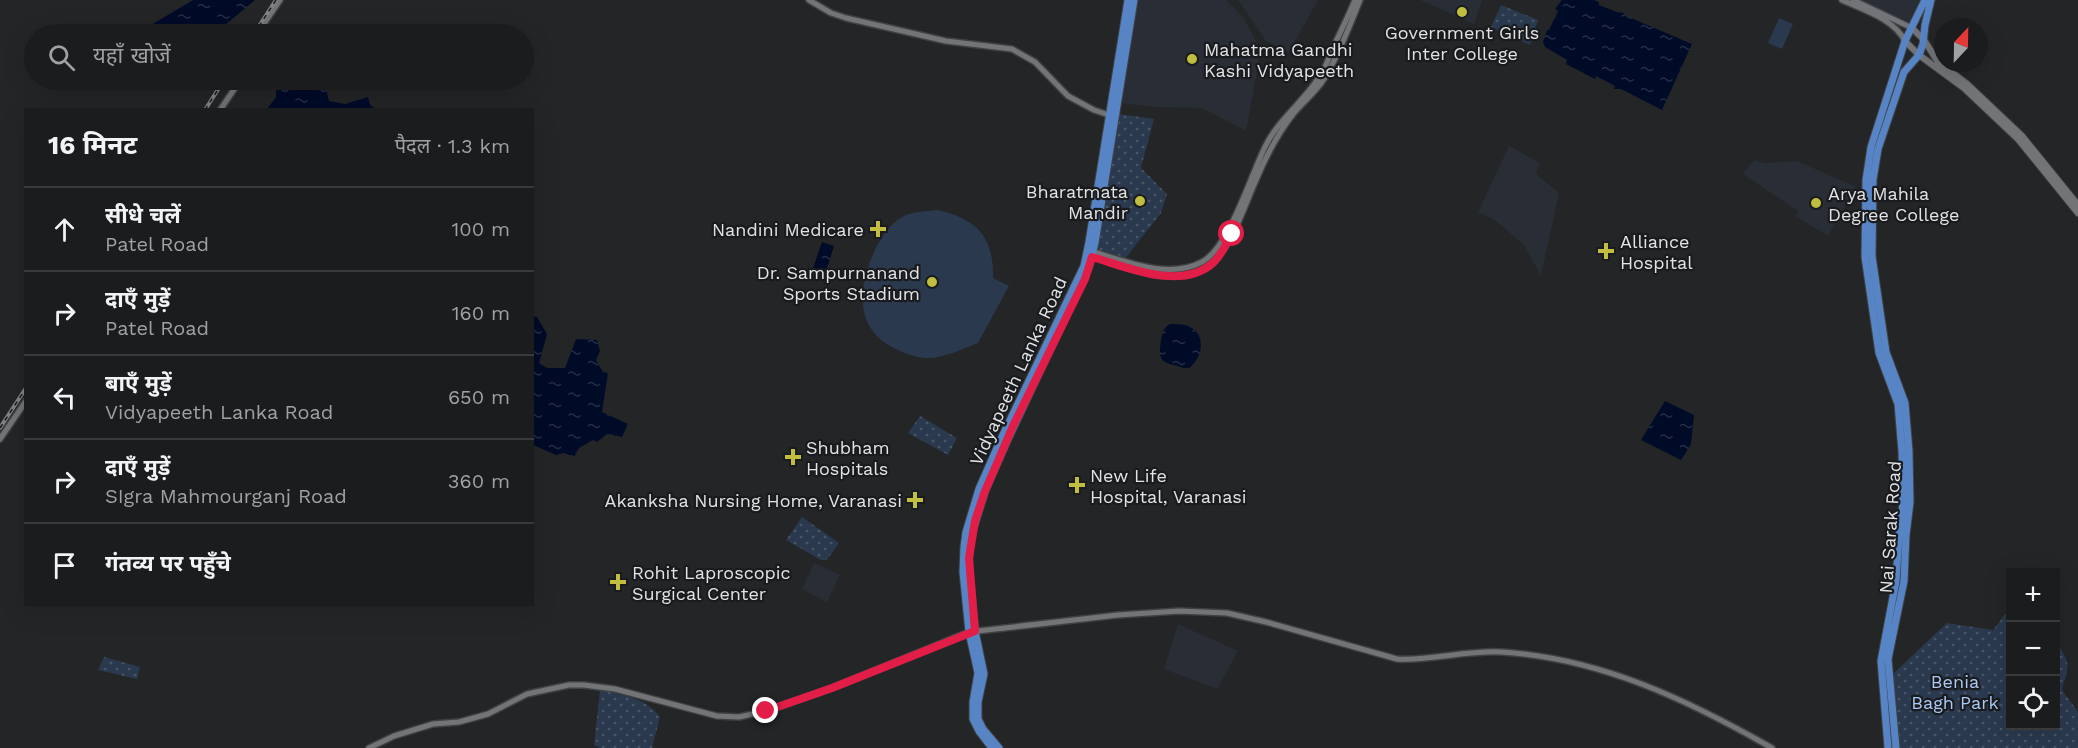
<!DOCTYPE html>
<html lang="hi">
<head>
<meta charset="utf-8">
<style>
	body { margin:0; font-family:"Work Sans","Noto Sans Devanagari",sans-serif; background:#27292a; color:#f1f3f6 }
	.controls { position:absolute; right:18px; bottom:18px; display:grid; overflow:hidden; border-radius:0px; box-shadow:0 6px 24px #0002 }
	.controls button { width:54px; height:54px; display:grid; place-items:center; padding:0; border:0; border-bottom:2px solid #383a3b; background:#1a1c1d; color:#f1f3f6; font:30px sans-serif }
	.compass { position:absolute; left:1934px; top:18px; width:54px; height:54px; border-radius:50%; background:#1a1c1d; box-shadow:0 6px 24px #0002; rotate:22deg }
	.stop { position:absolute; width:18px; height:18px; margin:-14px; border:4px solid #e11d48; border-radius:50%; background:#fff }
	.stop.end { background:#e11d48; border-color:#fff; box-shadow:0 2px 6px #0008 }
	.list { margin:0; padding:0; list-style:none }
	h2 { display:flex; justify-content:space-between; align-items:center; height:78px; margin:0; padding:0 24px; font-size:26px }
	h2 small { font-size:20px; font-weight:400; color:#9fa1a4 }
	.list li { display:grid; grid-template-columns:39px 1fr auto; gap:18px; align-items:center; box-sizing:border-box; height:84px; padding:0 24px; border-top:2px solid #383a3b }
	.list b { display:block; font-size:22px; white-space:nowrap }
	.list p { margin:0; font-size:20px; white-space:nowrap; color:#9fa1a4 }
	.list em { font-size:20px; font-style:normal; color:#9fa1a4 }
	.icon { flex:none; width:33px; height:33px; fill:none; stroke:currentColor; stroke-width:2; stroke-linecap:round; stroke-linejoin:round }
	.map { position:relative; flex:none; width:2078px; height:748px; overflow:hidden }
	.search { position:absolute; background:#1a1c1d; box-shadow:0 6px 24px #0002; left:24px; top:24px; width:510px; height:66px; display:flex; align-items:center; gap:15px; box-sizing:border-box; padding:0 21px; border-radius:33px; color:#9fa1a4; font-size:22px }
	.panel { position:absolute; background:#1a1c1d; box-shadow:0 6px 24px #0002; left:24px; top:108px; width:510px; height:498px; border-radius:0px }
	.map>svg:first-child { display:block }
	.built { fill:#292e36 }
	.green { fill:url(#green-dots) }
	.pitch { fill:#2a394e }
	.water { fill:url(#water-ripples) }
	.lines { fill:none; stroke-linecap:round; stroke-linejoin:round }
	.tertiary-casing { stroke:#404143; stroke-width:8 }
	.secondary-casing { stroke:#404143; stroke-width:8 }
	.primary-casing { stroke:#404143; stroke-width:9 }
	.tertiary { stroke:#727477; stroke-width:5 }
	.secondary { stroke:#727477; stroke-width:6 }
	.primary { stroke:#5684c5; stroke-width:7 }
	.rail-casing { stroke:#818284; stroke-width:4 }
	.rail { stroke:#1a1b1e; stroke-width:1.5; stroke-dasharray:4.5; stroke-linecap:butt }
	.route { stroke:#e11d48; stroke-width:8 }
	.poi-dot { fill:#c1bd40; stroke:#1a1b1e; stroke-width:2 }
	.labels { text-anchor:middle; dominant-baseline:central; stroke-width:4.5; stroke-linejoin:round; paint-order:stroke }
	.poi-label { font-size:18px; fill:#e2e3e5; stroke:#1a1b1e; text-anchor:start }
	.street-label { font-size:18px; fill:#e2e3e5; stroke:#1a1b1e }
	.park-label { font-size:18px; fill:#a9c9f7; stroke:#1a1b1e }
</style>
</head>
<body>
<div class="map">
<svg width="2078" height="748" viewBox="0 0 2078 748">
	<defs>
		<pattern id="green-dots" width="8" height="8" patternUnits="userSpaceOnUse" patternTransform="scale(1.5)"><rect width="8" height="8" fill="#2a394e"/><path d="M2 2h.1M6 6h.1" fill="none" stroke="#495667" stroke-width="1.8" stroke-linecap="round"/></pattern>
		<pattern id="water-ripples" width="26" height="14" patternUnits="userSpaceOnUse" patternTransform="scale(1.5)"><rect width="26" height="14" fill="#000b28"/><path d="M2 4q2-2 4 0t4 0M15 11q2-2 4 0t4 0" fill="none" stroke="#252e47"/></pattern>
	</defs>
	<rect width="100%" height="100%" fill="#232527"/>
	<!-- built -->
	<path class="built" d="M1135 0H1226L1243 17 1261 50 1246 131 1202 108 1156 107 1119 103Z
		M1238 0H1318L1289 52 1266 41Z
		M1420 0H1482L1474 24Z
		M1857 0H1931L1929 7 1918 25Z
		M1509 146 1540 163 1536 174 1559 193 1541 276 1524 245 1495 220 1478 212Z
		M1754 160 1765 163 1797 161 1856 187 1828 236 1795 216 1798 211 1743 174Z
		M814 563 840 575 827 602 802 589Z
		M1178 624 1238 651 1217 689 1164 669Z"/>
	<!-- green -->
	<path class="green" d="M1501 5 1538 20 1530 45 1491 27Z
		M1119 114 1154 119 1141 168 1167 194 1161 213 1124 260 1093 248Z
		M920 416 957 438 948 455 908 433Z
		M802 517 839 543 827 560H821L786 540Z
		M2010 608V726H2056V640C2060 649 2070 660 2067 671 2066 678 2063 683 2062 690L2078 712V748H1893L1892 678 1895 672 1947 623 1993 630Z
		M104 657 140 667 137 679 98 670Z
		M600 690C622 694 646 698 660 717L652 748H600L594 745Z"/>
	<!-- pitch -->
	<path class="pitch" d="M1779 18 1793 24 1782 49 1768 43Z
		M938 210C977 219 994 237 993 278L1009 286 978 343C962 349 943 359 925 358 913 357 901 352 890 346 856 326 858 289 872 257 879 240 889 223 906 215 917 211 927 211 938 210Z"/>
	<!-- water -->
	<path class="water" d="M193 0H255L225 25 199 34H136Z
		M1562 0H1594L1599 2V5L1617 12 1624 13V15L1692 44 1662 110 1621 89H1614L1615 86 1596 76 1595 79 1566 64 1567 60 1545 47 1543 42 1547 30H1549L1558 11 1555 9Z
		M286 80H324L329 101 345 104 368 97 370 105 376 109H267L276 97V91Z
		M822 242 834 246 825 275 812 271Z
		M532 316 537 317 547 334 539 363 547 368H565L576 339 597 340 600 351 596 360 603 372 608 373 602 412 628 424 622 437 607 434 597 442 593 440 579 448 574 457 564 453 556 455 533 445Z
		M1170 324C1174 324 1181 324 1185 325 1207 331 1204 357 1189 368 1182 369 1180 366 1174 365 1158 362 1159 355 1161 340 1163 332 1162 329 1170 324Z
		M1665 401 1694 415 1691 444 1681 460 1641 440Z"/>
	<g class="lines">
		<!-- tertiary casing -->
		<g class="tertiary-casing">
			<path id="tertiary" d="M809 0 831 13 846 18 946 41 1012 49 1035 62 1068 96 1094 110 1109 115
				M1842 0C1864 10 1894 19 1905 41
				M1853 0 1912 28
				M257 34 280 0
				M220 110 235 88 238 80
				M1091 251C1125 261 1168 280 1202 262 1229 248 1251 175 1265 147 1278 120 1302 103 1318 79 1325 70 1328 60 1332 50 1340 33 1348 17 1355 0
				M1089 256C1126 266 1166 287 1203 269 1230 255 1244 206 1256 180 1266 156 1278 133 1294 113 1304 101 1316 92 1324 79 1337 59 1351 23 1360 0
				M0 439 26 401
				M369 748 394 736 433 724 459 722 488 714 527 694 569 685H584L615 689 717 716 739 717 766 711 832 688 969 632 1118 615 1179 611 1227 613 1266 622 1397 659C1432 661 1466 650 1502 652 1600 658 1688 700 1772 748"/>
		</g>
		<!-- secondary casing -->
		<g class="secondary-casing">
			<path id="secondary" d="M1912 28 1924 40 1938 62 1967 84 2022 136 2078 205
				M1905 41 1919 55 1964 88 2018 139 2078 213"/>
		</g>
		<!-- primary casing -->
		<g class="primary-casing">
			<path id="primary" d="M992 748 979 731 973 719V702L978 673 969 632 963 572 964 547 966 532 979 489 1001 439 1084 266 1089 242 1128 0
				M999 748 983 729 978 719V702L984 674 975 631 969 572V548L972 533 985 491 1007 441 1089 267 1095 243 1134 0
				M1888 748 1881 661 1896 581 1899 535 1903 502 1902 452 1898 404 1879 353 1865 257 1866 180 1871 147 1905 41 1925 0
				M1896 748 1888 659 1904 581 1906 535 1910 502 1909 451 1905 403 1886 352 1872 256 1873 180 1878 149 1904 72 1919 55 1923 44 1925 25 1931 0"/>
		</g>
		<!-- tertiary -->
		<use href="#tertiary" class="tertiary"/>
		<!-- secondary -->
		<use href="#secondary" class="secondary"/>
		<!-- primary -->
		<use href="#primary" class="primary"/>
		<!-- rail casing -->
		<g class="rail-casing">
			<path id="rail" d="M254 34 276 0
				M205 110 224 80
				M0 428 26 388"/>
		</g>
		<!-- rail -->
		<use href="#rail" class="rail"/>
	</g>
	<g class="lines">
		<!-- route -->
		<path class="route" d="M766 711 832 688 975 631 969 558 975 521 985 491 1013 426 1085 279 1092 257C1127 267 1182 292 1214 262 1222 254 1226 244 1232 234"/>
	</g>
	<!-- markers -->
	<g class="poi-dot">
		<circle cx="1462" cy="12" r="6"/>
		<circle cx="1192" cy="59" r="6"/>
		<circle cx="1140" cy="201" r="6"/>
		<circle cx="1816" cy="203" r="6"/>
		<path d="M875 220h6v6h6v6h-6v6h-6v-6h-6v-6h6z"/>
		<path d="M1603 242h6v6h6v6h-6v6h-6v-6h-6v-6h6z"/>
		<circle cx="932" cy="282" r="6"/>
		<path d="M790 448h6v6h6v6h-6v6h-6v-6h-6v-6h6z"/>
		<path d="M1074 476h6v6h6v6h-6v6h-6v-6h-6v-6h6z"/>
		<path d="M912 491h6v6h6v6h-6v6h-6v-6h-6v-6h6z"/>
		<path d="M615 573h6v6h6v6h-6v6h-6v-6h-6v-6h6z"/>
	</g>
	<g class="labels">
		<!-- poi labels -->
		<g class="poi-label">
			<text x="1462" y="32" text-anchor="middle">Government Girls<tspan x="1462" dy="21">Inter College</tspan></text>
			<text x="1204" y="49">Mahatma Gandhi<tspan x="1204" dy="21">Kashi Vidyapeeth</tspan></text>
			<text x="1128" y="191" text-anchor="end">Bharatmata<tspan x="1128" dy="21">Mandir</tspan></text>
			<text x="1828" y="193">Arya Mahila<tspan x="1828" dy="21">Degree College</tspan></text>
			<text x="864" y="229" text-anchor="end">Nandini Medicare</text>
			<text x="1620" y="241">Alliance<tspan x="1620" dy="21">Hospital</tspan></text>
			<text x="920" y="272" text-anchor="end">Dr. Sampurnanand<tspan x="920" dy="21">Sports Stadium</tspan></text>
			<text x="806" y="447">Shubham<tspan x="806" dy="21">Hospitals</tspan></text>
			<text x="1090" y="475">New Life<tspan x="1090" dy="21">Hospital, Varanasi</tspan></text>
			<text x="902" y="500" text-anchor="end">Akanksha Nursing Home, Varanasi</text>
			<text x="632" y="572">Rohit Laproscopic<tspan x="632" dy="21">Surgical Center</tspan></text>
		</g>
		<!-- street labels -->
		<g class="street-label">
			<text transform="translate(1018 371) rotate(-65)">Vidyapeeth Lanka Road</text>
			<text transform="translate(1890 527) rotate(-86)">Nai Sarak Road</text>
		</g>
		<!-- park labels -->
		<g class="park-label">
			<text x="1955" y="681">Benia<tspan x="1955" dy="21">Bagh Park</tspan></text>
		</g>
	</g>
</svg>
<div class="controls">
<button>+</button>
<button>−</button>
<button><svg class="icon" aria-label="locate" viewBox="0 0 24 24"><circle cx="12" cy="12" r="6"/><path d="M12 2v4M12 18v4M2 12h4M18 12h4"/></svg></button>
</div>
<svg class="compass" viewBox="-18 -18 36 36"><path d="M0-13l5 13h-10z" fill="#e53935"/><path d="M0 13l5-13h-10z" fill="#9fa1a4"/></svg>
<div class="stop" style="left:1232px;top:234px"></div>
<div class="stop end" style="left:766px;top:711px"></div>
<div class="search"><svg class="icon" aria-label="search" viewBox="0 0 24 24"><circle cx="10" cy="10" r="6"/><path d="M15 15l6 6"/></svg>यहाँ खोजें</div>
<section class="panel">
<h2>16 मिनट<small>पैदल · 1.3 km</small></h2>
<ul class="list">
<li><svg class="icon" aria-label="ahead" viewBox="0 0 24 24"><path d="M12 20V5M6 11l6-6 6 6"/></svg><div><b>सीधे चलें</b><p>Patel Road</p></div><em>100 m</em></li>
<li><svg class="icon" aria-label="right" viewBox="0 0 24 24"><path d="M7 20v-9h11M14 6l5 5-5 5"/></svg><div><b>दाएँ मुड़ें</b><p>Patel Road</p></div><em>160 m</em></li>
<li><svg class="icon" aria-label="left" viewBox="0 0 24 24"><path d="M17 20v-9H6M10 6l-5 5 5 5"/></svg><div><b>बाएँ मुड़ें</b><p>Vidyapeeth Lanka Road</p></div><em>650 m</em></li>
<li><svg class="icon" aria-label="right" viewBox="0 0 24 24"><path d="M7 20v-9h11M14 6l5 5-5 5"/></svg><div><b>दाएँ मुड़ें</b><p>SIgra Mahmourganj Road</p></div><em>360 m</em></li>
<li><svg class="icon" aria-label="arrive" viewBox="0 0 24 24"><path d="M6 21V4h12l-3 4 3 4H6"/></svg><div><b>गंतव्य पर पहुँचे</b></div></li>
</ul>
</section>
</div>
</body>
</html>
